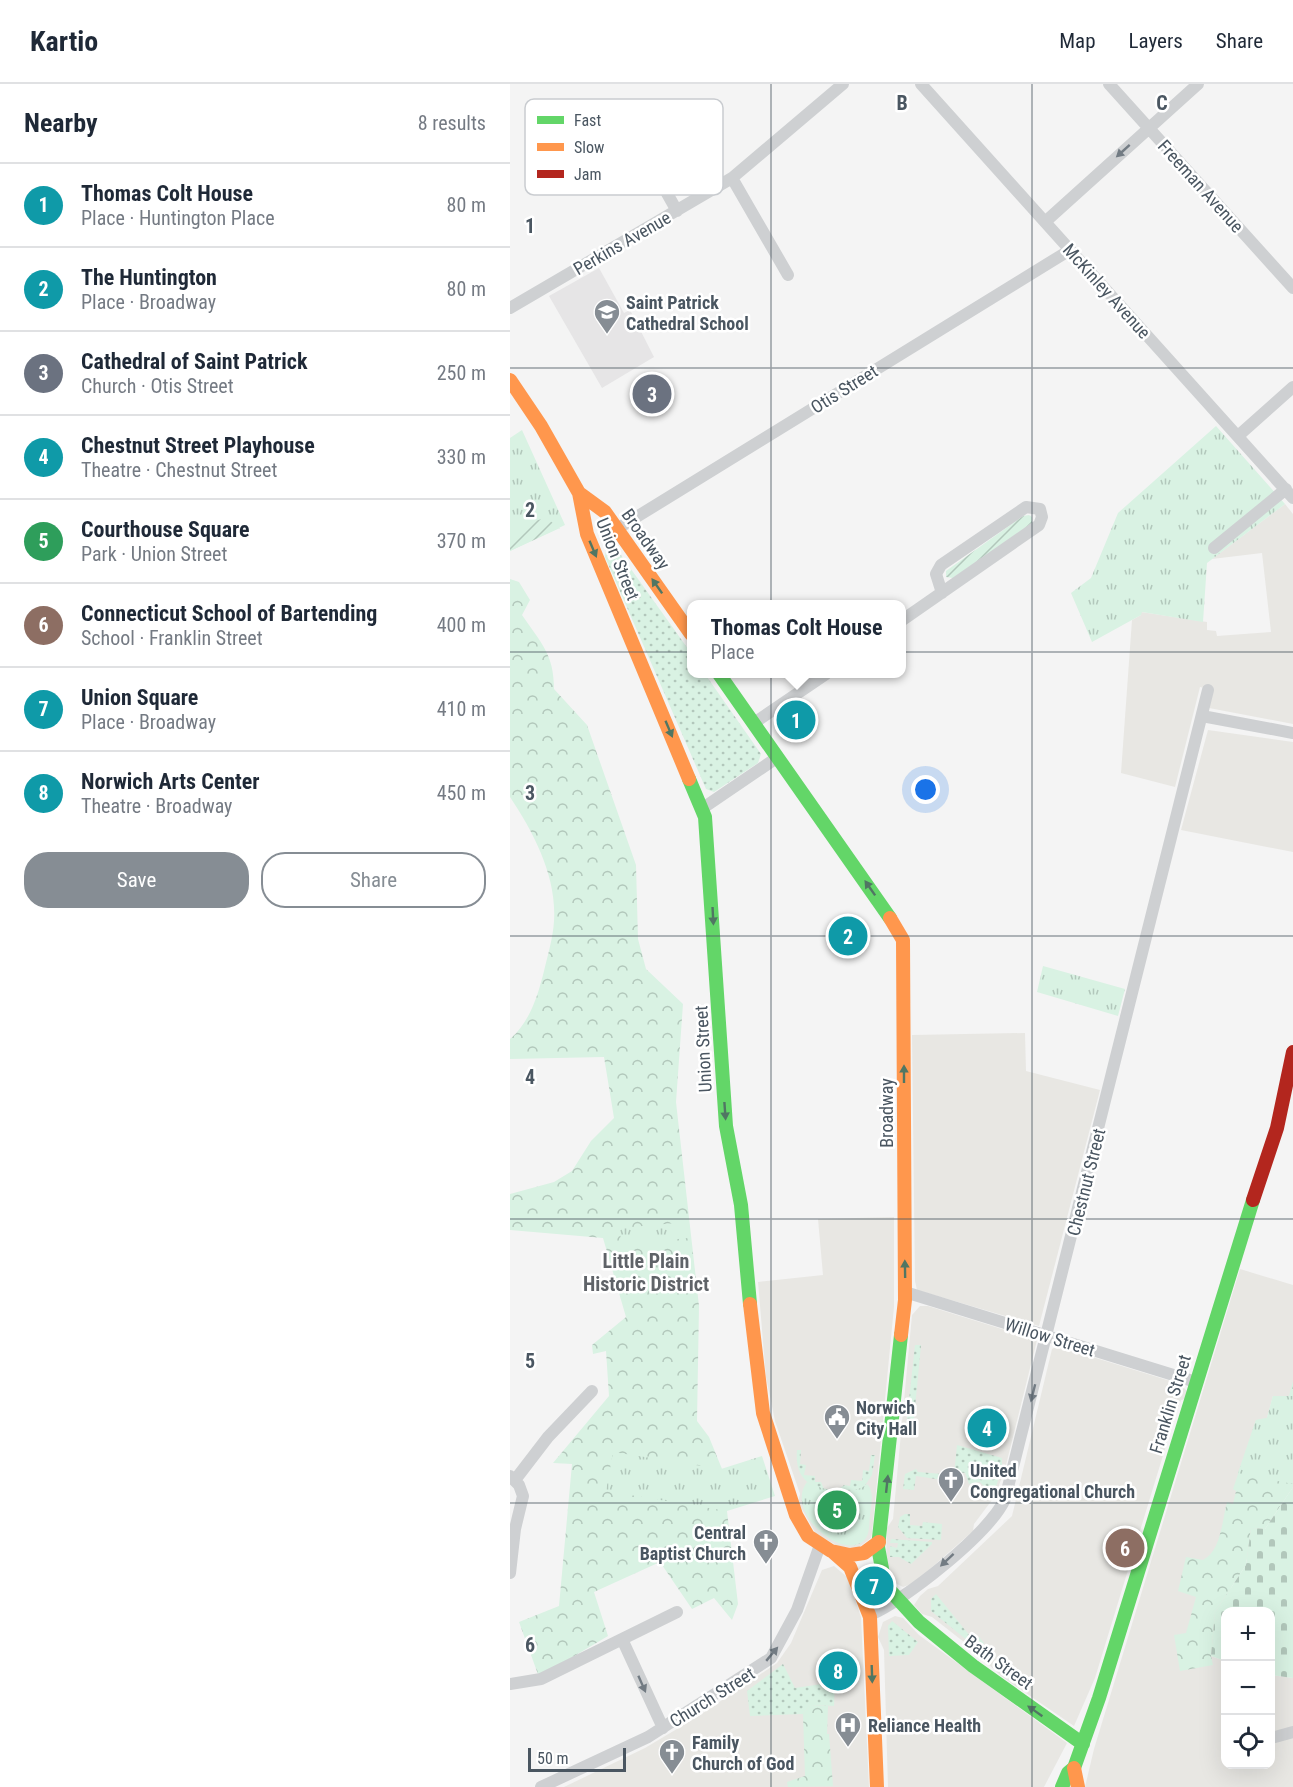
<!DOCTYPE html>
<html lang="en">
<head>
<meta charset="utf-8">
<style>
	body { margin:0; font-family:"Roboto Condensed",sans-serif; background:#f2f2f3; color:#1f2937 }
	.controls { position:absolute; right:18px; bottom:18px; display:grid; overflow:hidden; border-radius:12px; box-shadow:0 6px 24px #0002 }
	.controls button { width:54px; height:54px; display:grid; place-items:center; padding:0; border:0; border-bottom:2px solid #e0e1e3; background:#fff; color:#1f2937; font:30px sans-serif }
	.scale { position:absolute; left:18px; bottom:15px; width:98px; box-sizing:border-box; padding-left:6px; border:3px solid #4a5661; border-top:0; font-size:16px; line-height:21px; white-space:nowrap; color:#4a5661; -webkit-text-stroke:4px #fff; paint-order:stroke }
	.you { position:absolute; left:416px; top:706px; width:21px; height:21px; margin:-15px; border:4px solid #fff; border-radius:50%; background:#1a73e8; box-shadow:0 0 0 9px #1a73e833 }
	.badge { display:grid; place-items:center; width:39px; height:39px; border-radius:50%; background:#868d94; color:#fff; font-size:20px; font-weight:700 }
	.pin { position:absolute; translate:-50% -50%; border:3px solid #fff; box-shadow:0 2px 6px #0006 }
	.popup { position:absolute; left:177px; top:516px; width:219px; height:78px; box-sizing:border-box; display:grid; place-content:center; border-radius:12px; background:#fff; filter:drop-shadow(0 2px 4px #0005); font-size:20px; white-space:nowrap; color:#747a83 }
	.popup b { font-size:22px; color:#1f2937 }
	.popup::after { content:''; position:absolute; left:50%; top:100%; margin-left:-12px; border:12px solid transparent; border-top-color:#fff }
	.list { margin:0; padding:0; list-style:none }
	h2 { display:flex; justify-content:space-between; align-items:center; height:78px; margin:0; padding:0 24px; font-size:26px }
	h2 small { font-size:20px; font-weight:400; color:#747a83 }
	.list li { display:grid; grid-template-columns:39px 1fr auto; gap:18px; align-items:center; box-sizing:border-box; height:84px; padding:0 24px; border-top:2px solid #e0e1e3 }
	.list b { display:block; font-size:22px; white-space:nowrap }
	.list p { margin:0; font-size:20px; white-space:nowrap; color:#747a83 }
	.list em { font-size:20px; font-style:normal; color:#747a83 }
	.actions { display:flex; gap:12px; padding:18px 24px }
	.actions a { flex:1; padding:14px 0; border:2px solid #868d94; border-radius:24px; text-align:center; font-size:21px; color:#868d94 }
	.actions .main { background:#868d94; color:#fff }
	.icon { flex:none; width:33px; height:33px; fill:none; stroke:currentColor; stroke-width:2; stroke-linecap:round; stroke-linejoin:round }
	.map { position:relative; flex:none; width:783px; height:1703px; overflow:hidden }
	header { display:flex; align-items:center; gap:36px; box-sizing:border-box; height:84px; padding:0 30px; background:#fff; border-bottom:2px solid #e0e1e3 }
	header strong { font-size:28px }
	nav { display:flex; gap:33px; margin-inline-start:auto; font-size:21px }
	main { display:flex }
	aside { flex:1; background:#fff }
	.map>svg:first-child { display:block }
	.commercial { fill:#e8e7e3 }
	.education { fill:#e6e5e6 }
	.grass { fill:url(#grass-dots) }
	.forest { fill:url(#forest-crowns) }
	.cemetery { fill:url(#cemetery-stones) }
	.park { fill:url(#park-tufts) }
	.garden { fill:url(#garden-furrows) }
	.lines { fill:none; stroke-linecap:round; stroke-linejoin:round }
	.street { stroke:#ced0d2; stroke-width:12 }
	.fast { stroke:#63d668; stroke-width:14 }
	.slow { stroke:#ff974d; stroke-width:14 }
	.jam { stroke:#b3261e; stroke-width:14 }
	.oneway { fill:#727b83 }
	.oneway2 { fill:#507663 }
	.grid { fill:none; stroke:#4a5661; stroke-width:1.5; stroke-opacity:0.55 }
	.labels { text-anchor:middle; dominant-baseline:central; stroke-width:5; stroke-linejoin:round; paint-order:stroke }
	.street-label { font-size:18px; fill:#4a5661; stroke:#fff }
	.poi-label { font-size:18px; font-weight:bold; fill:#4a5661; stroke:#fff; text-anchor:start }
	.neighbourhood-label { font-size:20px; font-weight:bold; fill:#5f6368; stroke:#fff }
	.key { fill:#fff; stroke:#c9ccd0; stroke-width:1.5 }
	.key-label { font-size:16px; fill:#4a5661 }
	.grid-label { font-size:20px; text-anchor:middle; font-weight:bold; fill:#4a5661; stroke:#fff; stroke-width:5; stroke-linejoin:round; paint-order:stroke }
</style>
</head>
<body>
<header>
<strong>Kartio</strong>
<nav><a>Map</a><a>Layers</a><a>Share</a></nav>
</header>
<main>
<aside>
<h2>Nearby<small>8 results</small></h2>
<ul class="list">
<li><span class="badge" style="background:#0f9aa8">1</span><div><b>Thomas Colt House</b><p>Place · Huntington Place</p></div><em>80 m</em></li>
<li><span class="badge" style="background:#0f9aa8">2</span><div><b>The Huntington</b><p>Place · Broadway</p></div><em>80 m</em></li>
<li><span class="badge" style="background:#6b7280">3</span><div><b>Cathedral of Saint Patrick</b><p>Church · Otis Street</p></div><em>250 m</em></li>
<li><span class="badge" style="background:#0f9aa8">4</span><div><b>Chestnut Street Playhouse</b><p>Theatre · Chestnut Street</p></div><em>330 m</em></li>
<li><span class="badge" style="background:#2e9e5b">5</span><div><b>Courthouse Square</b><p>Park · Union Street</p></div><em>370 m</em></li>
<li><span class="badge" style="background:#8d6e63">6</span><div><b>Connecticut School of Bartending</b><p>School · Franklin Street</p></div><em>400 m</em></li>
<li><span class="badge" style="background:#0f9aa8">7</span><div><b>Union Square</b><p>Place · Broadway</p></div><em>410 m</em></li>
<li><span class="badge" style="background:#0f9aa8">8</span><div><b>Norwich Arts Center</b><p>Theatre · Broadway</p></div><em>450 m</em></li>
</ul>
<div class="actions"><a class="main">Save</a><a>Share</a></div>
</aside>
<div class="map">
<svg width="783" height="1703" viewBox="0 0 783 1703">
	<defs>
		<pattern id="grass-dots" width="8" height="8" patternUnits="userSpaceOnUse" patternTransform="scale(1.5)"><rect width="8" height="8" fill="#d9f2e3"/><path d="M2 2h.1M6 6h.1" fill="none" stroke="#b2c7bb" stroke-width="1.8" stroke-linecap="round"/></pattern>
		<pattern id="forest-crowns" width="20" height="18" patternUnits="userSpaceOnUse" patternTransform="scale(1.5)"><rect width="20" height="18" fill="#d9f2e3"/><path d="M2 6a3 3 0 1 1 6 0M12 15a3 3 0 1 1 6 0" fill="none" stroke="#b2c7bb"/></pattern>
		<pattern id="cemetery-stones" width="16" height="16" patternUnits="userSpaceOnUse" patternTransform="scale(1.5)"><rect width="16" height="16" fill="#d9f2e3"/><path d="M2 7V4a2 2 0 0 1 4 0v3zM10 15v-3a2 2 0 0 1 4 0v3z" fill="#b2c7bb"/></pattern>
		<pattern id="park-tufts" width="24" height="20" patternUnits="userSpaceOnUse" patternTransform="scale(1.5)"><rect width="24" height="20" fill="#d9f2e3"/><path d="M3 7l-1-3M5 7V3M7 7l1-3M15 17l-1-3M17 17v-4M19 17l1-3" fill="none" stroke="#b2c7bb"/></pattern>
		<pattern id="garden-furrows" width="10" height="10" patternUnits="userSpaceOnUse" patternTransform="scale(1.5)"><rect width="10" height="10" fill="#d9f2e3"/><path d="M-1 1l2-2M0 10L10 0M9 11l2-2" fill="none" stroke="#b2c7bb"/></pattern>
	</defs>
	<rect width="100%" height="100%" fill="#f4f4f4"/>
	<!-- commercial -->
	<path class="commercial" d="M775 420 783 430V640L699 624 702 606 690 603 665 703 611 689 622 536 631 531V528L697 538V546L706 547 707 552 761 548 752 469 702 475Z
		M698 646 783 658V768L671 746Z
		M515 949 516 987 590 1006 529 1242 407 1206 405 1197 402 951Z
		M384 1133V1223L362 1449 361 1454 348 1464 328 1462 306 1450 288 1418 290 1410 265 1337 256 1293 248 1198 313 1191 308 1135Z
		M730 1185 783 1201V1312H763L757 1334 783 1403 762 1432 722 1500 701 1572 715 1577 716 1680H760L761 1591 783 1594V1703H575L584 1665Z
		M410 1222H418L527 1256 495 1385 485 1412 464 1440 463 1447 404 1499 393 1503 383 1498 376 1477 377 1444 383 1435 402 1231Z
		M547 1262 670 1300 677 1307 676 1315 671 1316 666 1329 585 1594 564 1642 491 1592 459 1562 422 1533 412 1530 404 1521 410 1512 418 1505 428 1502 502 1432 542 1265Z
		M324 1482 337 1493 351 1533 359 1703H54L135 1664 187 1633 267 1579 281 1559 312 1486Z
		M385 1532 393 1534 409 1551 557 1659 534 1703H378L374 1566 368 1553 373 1538Z"/>
	<!-- education -->
	<path class="education" d="M89 184 114 229 120 226 144 273 92 304 39 212Z"/>
	<!-- grass -->
	<path class="grass" d="M103 460 181 569V590H195L251 670 248 679 204 708 196 705 95 473 96 464Z
		M405 1261H411L403 1345 396 1344Z
		M447 1361 492 1374V1384L483 1412 470 1398 459 1400 455 1389 448 1388 446 1398 406 1392 404 1406 393 1405 395 1390 406 1385 408 1388 444 1391Z
		M287 1366H291L290 1380 296 1381 294 1391 305 1392V1398H311L314 1405C293 1401 285 1387 287 1366Z
		M361 1371H365L362 1391 354 1403 342 1407 328 1406 334 1401 340 1402 341 1396 352 1397 353 1386 359 1387Z
		M395 1430H400V1441L412 1442 413 1438 432 1440 431 1456 397 1454 388 1443 390 1433Z
		M381 1455 422 1458V1460L401 1480 389 1473H380V1462L387 1464 388 1459H380Z
		M426 1510 464 1557 469 1553 474 1559 468 1565 421 1527V1515Z
		M382 1537 408 1558 399 1571 379 1572 378 1542Z
		M273 1580 285 1604 325 1598 324 1622 300 1621 293 1630 240 1632 237 1607Z"/>
	<!-- forest -->
	<path class="forest" d="M0 495 9 498 20 516 12 531C31 559 44 570 44 605L77 641 126 781 128 855 136 885 173 920 166 1018 189 1222 187 1337 199 1353 212 1385 228 1520 222 1536 204 1514 182 1525 150 1478 84 1508 98 1552 29 1593 9 1538 49 1522 62 1380 43 1379 99 1312 96 1267 83 1270 82 1261 116 1233 93 1154 0 1146V1110L44 1098 62 1087 81 1057 104 1034 94 973 0 975V955C20 938 28 911 34 887 38 870 43 854 44 837 47 793 24 749 0 713Z
		M783 1297V1403L755 1445 741 1444 736 1481 705 1528 701 1572 703 1581 670 1587 664 1551 676 1549 686 1513 668 1507 676 1473 693 1476C711 1467 712 1437 717 1418L723 1420 726 1407 723 1405 746 1336 757 1334 763 1312H779Z
		M300 1621 318 1622 317 1650H319L323 1702 278 1703 277 1698 295 1692 293 1630Z"/>
	<!-- cemetery -->
	<path class="cemetery" d="M783 1403V1594L761 1591 760 1528H716L715 1577 701 1572 705 1528 736 1481 741 1444 755 1445Z"/>
	<!-- park -->
	<path class="park" d="M706 342 775 420 697 479 693 538 632 528 631 531 582 558 561 509 581 494 608 429Z
		M12 346 55 441 0 467V354Z
		M533 882 615 905 608 932 527 908Z
		M177 1138 178 1154 111 1161 110 1144Z
		M763 1312H783V1400L728 1389 746 1336 757 1334Z
		M103 1368 211 1385 252 1372 265 1412 217 1427 96 1407Z
		M297 1398C309 1406 345 1412 357 1400 365 1408 361 1420 360 1431 359 1438 360 1448 356 1454 337 1481 273 1429 297 1398Z"/>
	<!-- garden -->
	<path class="garden" d="M519 431 522 433V439L443 494 436 493V487L513 432Z
		M36 434 50 444 0 467V457L16 439Z"/>
	<g class="lines">
		<!-- street -->
		<path class="street" d="M411 0 783 414
			M599 0 783 204
			M115 35 167 127
			M222 94 278 191
			M535 138 688 0
			M0 224 222 94 333 0
			M728 352 783 303
			M107 445 560 166
			M704 464 776 405
			M391 537 529 441 532 433 530 425 516 423 431 481 426 490 432 509
			M692 632 783 649
			M244 639 316 590
			M193 724 268 673
			M395 1208 686 1298
			M0 1392 9 1401 13 1412 5 1445 0 1489
			M5 1396 38 1353 82 1307
			M360 1531C394 1517 480 1449 495 1415L698 606
			M112 1555 153 1644
			M0 1600 31 1595 167 1528
			M765 1653 783 1648
			M31 1703 138 1653 261 1574 287 1526 310 1461"/>
		<!-- fast -->
		<path class="fast" d="M209 590 380 834
			M179 695 195 733 216 1042 231 1121 240 1220
			M391 1251 368 1463 375 1501 409 1538 463 1582 573 1660
			M552 1703 558 1689 564 1684 589 1614 743 1116"/>
		<!-- slow -->
		<path class="slow" d="M0 296 31 342 69 409 95 428 181 550
			M69 409 77 450 179 695
			M380 834 393 856 395 1216 391 1251
			M240 1220 253 1329 286 1431 298 1452 321 1467 340 1471 354 1469 369 1458
			M323 1468 340 1483 360 1533 367 1703
			M564 1684 568 1703"/>
		<!-- jam -->
		<path class="jam" d="M743 1116 767 1044 783 968"/>
	</g>
	<!-- one-way arrows -->
	<defs><path id="oneway-solid" d="M-6-.8H1V-3.2L6.5 0L1 3.2V.8H-6Z" transform="scale(1.5)"/></defs>
	<g class="oneway">
		<use href="#oneway-solid" transform="translate(613 67) rotate(138)"/>
		<use href="#oneway-solid" transform="translate(523 1309) rotate(104)"/>
		<use href="#oneway-solid" transform="translate(437 1476) rotate(137)"/>
		<use href="#oneway-solid" transform="translate(262 1570) rotate(-50)"/>
		<use href="#oneway-solid" transform="translate(132 1600) rotate(66)"/>
	</g>
	<g class="oneway2">
		<use href="#oneway-solid" transform="translate(83 465) rotate(67)"/>
		<use href="#oneway-solid" transform="translate(147 502) rotate(-125)"/>
		<use href="#oneway-solid" transform="translate(159 645) rotate(67)"/>
		<use href="#oneway-solid" transform="translate(360 804) rotate(-125)"/>
		<use href="#oneway-solid" transform="translate(203 832) rotate(87)"/>
		<use href="#oneway-solid" transform="translate(394 990) rotate(-90)"/>
		<use href="#oneway-solid" transform="translate(215 1027) rotate(86)"/>
		<use href="#oneway-solid" transform="translate(395 1185) rotate(-91)"/>
		<use href="#oneway-solid" transform="translate(377 1400) rotate(-84)"/>
		<use href="#oneway-solid" transform="translate(362 1590) rotate(88)"/>
		<use href="#oneway-solid" transform="translate(525 1627) rotate(-145)"/>
	</g>
	<!-- grid -->
	<path class="grid" d="M261 0V1703M522 0V1703M0 284H783M0 568H783M0 852H783M0 1135H783M0 1419H783"/>
	<!-- icons -->
	<defs>
		<g id="school-pin" transform="scale(1.35)"><path d="M0 17L-7.5 6A9.5 9.5 0 1 1 7.5 6Z" fill="#868d94" stroke="#fff"/><path d="M0-5L7-2L0 1L-7-2ZM-4 1L0 2.5L4 1V4Q0 6-4 4Z" fill="#fff"/></g>
		<g id="civic-pin" transform="scale(1.35)"><path d="M0 17L-7.5 6A9.5 9.5 0 1 1 7.5 6Z" fill="#868d94" stroke="#fff"/><path d="M-.6-6.5H3V-4.5H.6V-3L4-1V1h2V6H-6V1h2V-1L-.6-3ZM-1.2 2.5V6h2.4V2.5Z" fill="#fff"/></g>
		<g id="church-pin" transform="scale(1.35)"><path d="M0 17L-7.5 6A9.5 9.5 0 1 1 7.5 6Z" fill="#868d94" stroke="#fff"/><path d="M-1.2-6h2.4v3.5h3.3v2.4h-3.3V6h-2.4V-.1h-3.3v-2.4h3.3Z" fill="#fff"/></g>
		<g id="hospital-pin" transform="scale(1.35)"><path d="M0 17L-7.5 6A9.5 9.5 0 1 1 7.5 6Z" fill="#868d94" stroke="#fff"/><path d="M-5-5h3v3.5h4V-5h3V5h-3V1.5h-4V5h-3Z" fill="#fff"/></g>
	</defs>
	<g fill-rule="evenodd">
		<use href="#school-pin" x="97" y="228"/>
		<use href="#civic-pin" x="327" y="1333"/>
		<use href="#church-pin" x="441" y="1396"/>
		<use href="#church-pin" x="256" y="1458"/>
		<use href="#hospital-pin" x="338" y="1641"/>
		<use href="#church-pin" x="162" y="1668"/>
	</g>
	<g class="labels">
		<!-- street labels -->
		<g class="street-label">
			<text transform="translate(691 102) rotate(48)">Freeman Avenue</text>
			<text transform="translate(112 159) rotate(-30)">Perkins Avenue</text>
			<text transform="translate(597 207) rotate(48)">McKinley Avenue</text>
			<text transform="translate(334 305) rotate(-32)">Otis Street</text>
			<text transform="translate(136 455) rotate(55)">Broadway</text>
			<text transform="translate(108 475) rotate(68)">Union Street</text>
			<text transform="translate(193 965) rotate(-93)">Union Street</text>
			<text transform="translate(376 1029) rotate(-90)">Broadway</text>
			<text transform="translate(576 1098) rotate(-76)">Chestnut Street</text>
			<text transform="translate(540 1253) rotate(17)">Willow Street</text>
			<text transform="translate(660 1320) rotate(-73)">Franklin Street</text>
			<text transform="translate(489 1578) rotate(36)">Bath Street</text>
			<text transform="translate(202 1613) rotate(-32)">Church Street</text>
		</g>
		<!-- poi labels -->
		<g class="poi-label">
			<text x="116" y="218">Saint Patrick<tspan x="116" dy="21">Cathedral School</tspan></text>
			<text x="346" y="1323">Norwich<tspan x="346" dy="21">City Hall</tspan></text>
			<text x="460" y="1386">United<tspan x="460" dy="21">Congregational Church</tspan></text>
			<text x="236" y="1448" text-anchor="end">Central<tspan x="236" dy="21">Baptist Church</tspan></text>
			<text x="358" y="1641">Reliance Health</text>
			<text x="182" y="1658">Family<tspan x="182" dy="21">Church of God</tspan></text>
		</g>
		<!-- neighbourhood labels -->
		<g class="neighbourhood-label">
			<text x="136" y="1177">Little Plain<tspan x="136" dy="23">Historic District</tspan></text>
		</g>
	</g>
	<!-- legend -->
	<rect x="15" y="15" width="198" height="96" rx="9" class="key"/>
	<rect x="27" y="32" width="27" height="8" fill="#63d668"/>
	<rect x="27" y="59" width="27" height="8" fill="#ff974d"/>
	<rect x="27" y="86" width="27" height="8" fill="#b3261e"/>
	<g class="key-label">
		<text x="64" y="42">Fast</text>
		<text x="64" y="69">Slow</text>
		<text x="64" y="96">Jam</text>
	</g>
	<g class="grid-label">
		<text x="392" y="26">B</text>
		<text x="652" y="26">C</text>
		<text x="20" y="149">1</text>
		<text x="20" y="433">2</text>
		<text x="20" y="716">3</text>
		<text x="20" y="1000">4</text>
		<text x="20" y="1284">5</text>
		<text x="20" y="1568">6</text>
	</g>
</svg>
<div class="controls">
<button>+</button>
<button>−</button>
<button><svg class="icon" aria-label="locate" viewBox="0 0 24 24"><circle cx="12" cy="12" r="6"/><path d="M12 2v4M12 18v4M2 12h4M18 12h4"/></svg></button>
</div>
<div class="scale">50 m</div>
<div class="you"></div>
<div class="pin badge" style="left:286px;top:636px;background:#0f9aa8">1</div>
<div class="popup"><b>Thomas Colt House</b>Place</div>
<div class="pin badge" style="left:338px;top:852px;background:#0f9aa8">2</div>
<div class="pin badge" style="left:142px;top:310px;background:#6b7280">3</div>
<div class="pin badge" style="left:477px;top:1344px;background:#0f9aa8">4</div>
<div class="pin badge" style="left:327px;top:1426px;background:#2e9e5b">5</div>
<div class="pin badge" style="left:615px;top:1464px;background:#8d6e63">6</div>
<div class="pin badge" style="left:364px;top:1502px;background:#0f9aa8">7</div>
<div class="pin badge" style="left:328px;top:1587px;background:#0f9aa8">8</div>
</div>
</main>
</body>
</html>
